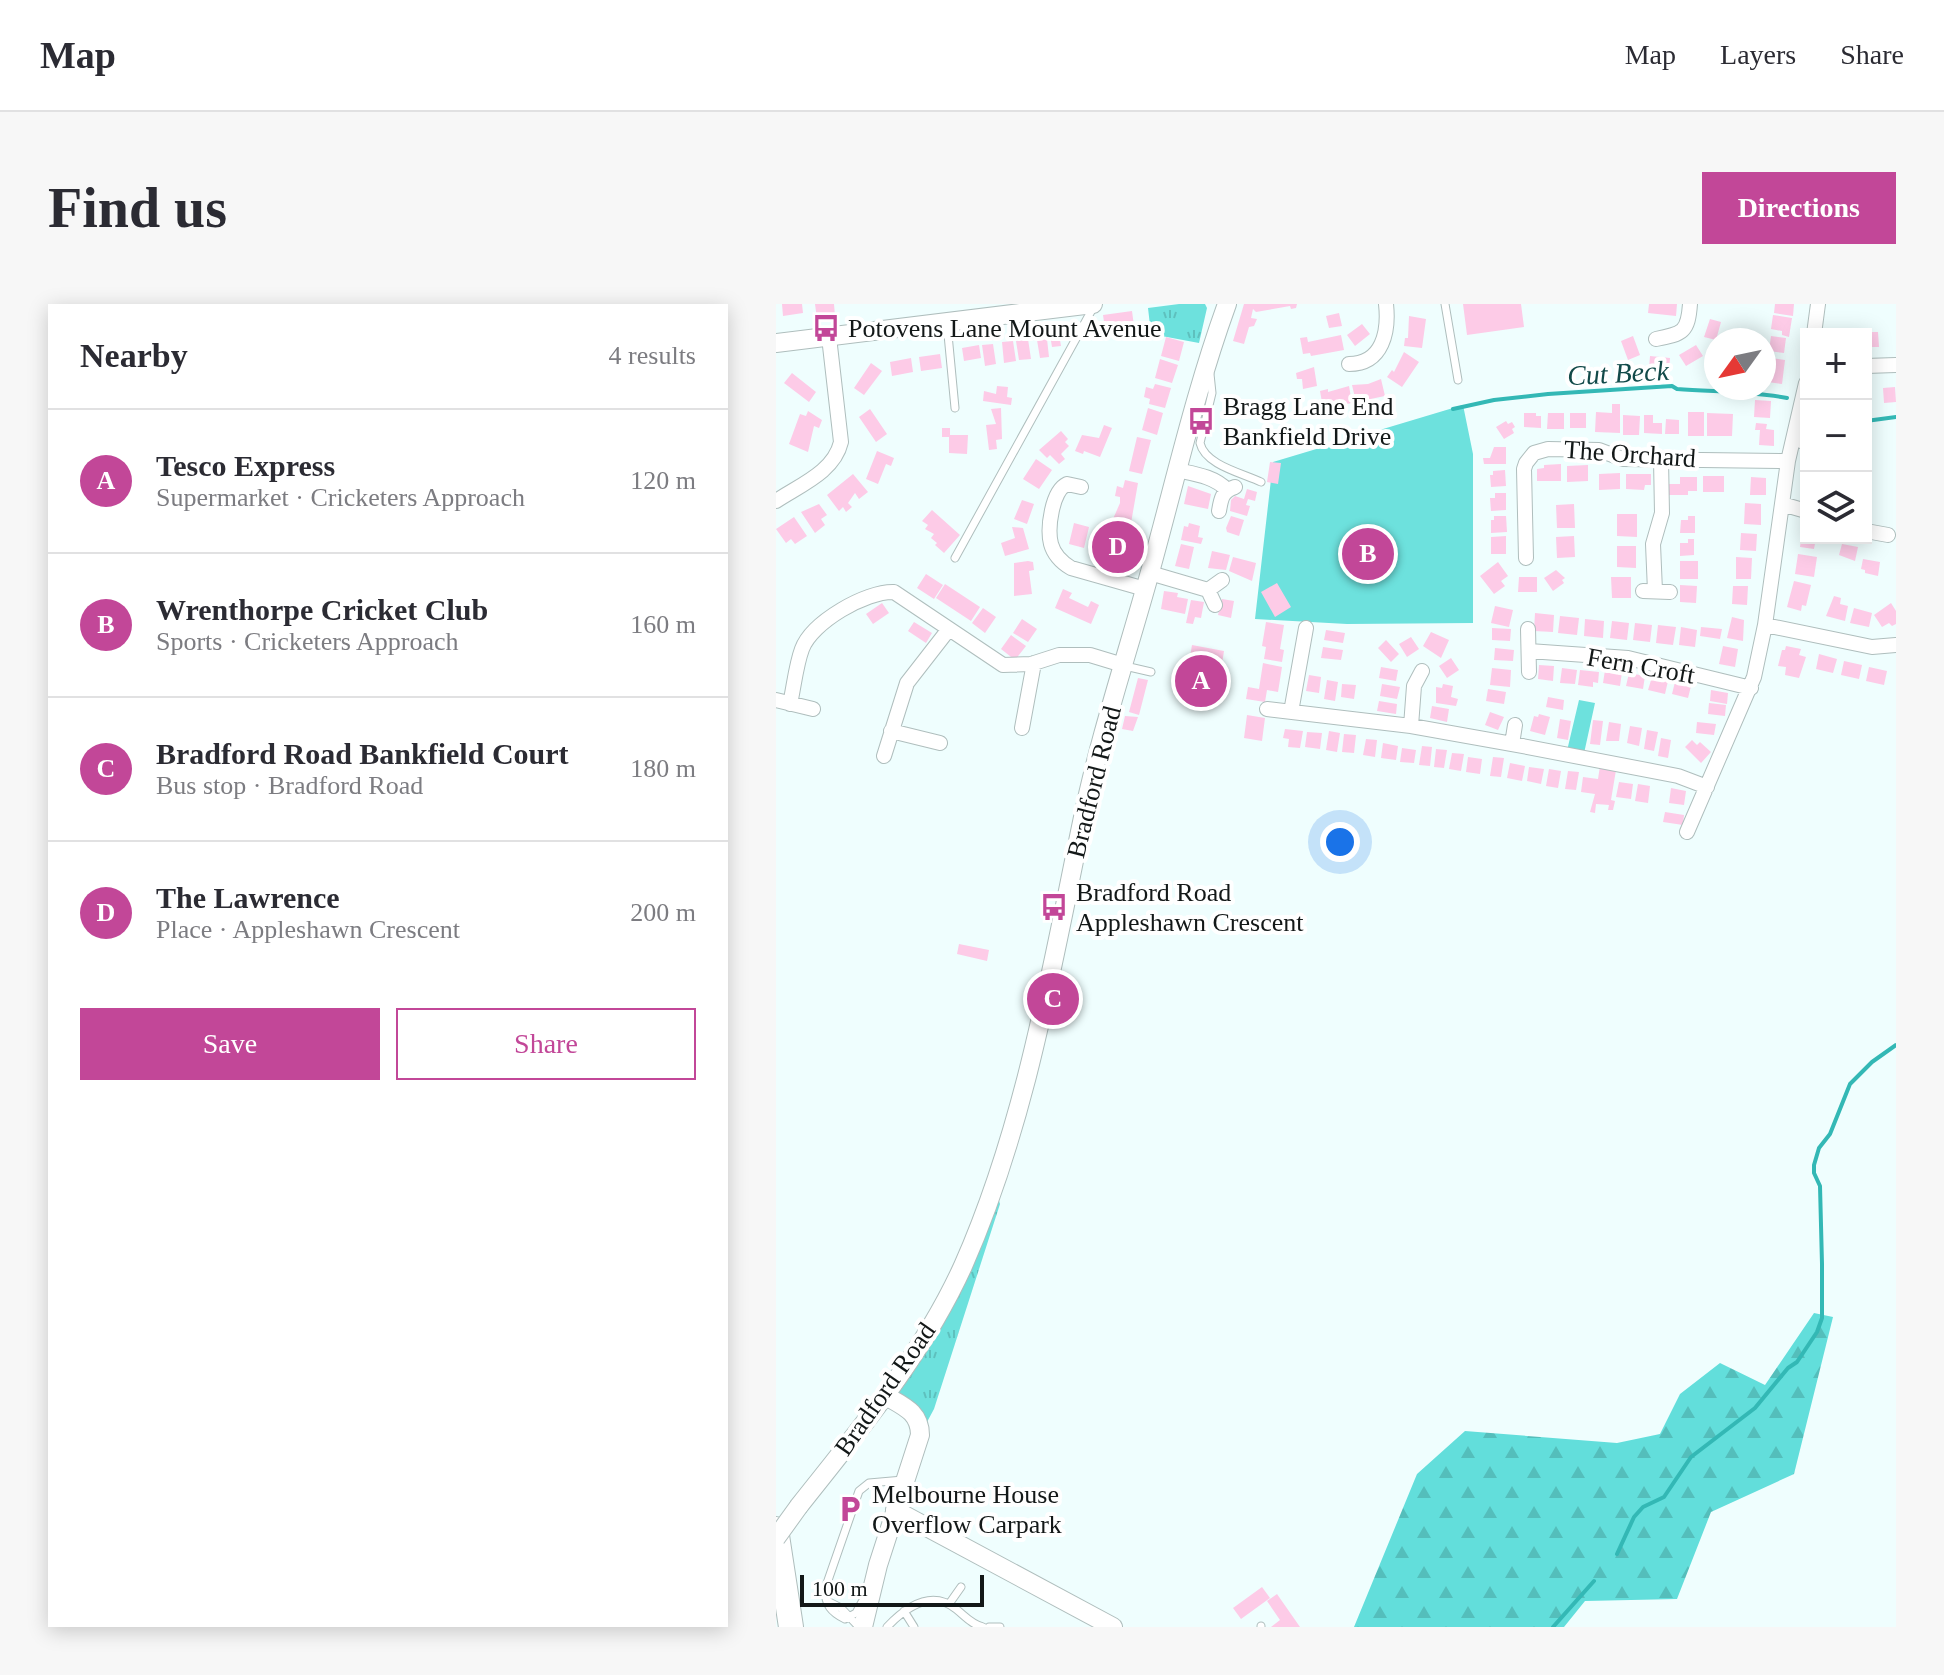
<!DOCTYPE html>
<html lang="en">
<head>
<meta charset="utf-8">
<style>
	body { margin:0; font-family:"Times New Roman",serif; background:#f7f7f7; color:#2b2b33 }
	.controls { position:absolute; right:24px; top:24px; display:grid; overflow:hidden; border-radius:0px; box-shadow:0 4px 20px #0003 }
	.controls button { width:72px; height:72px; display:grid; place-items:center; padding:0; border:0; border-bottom:2px solid #e1e1e2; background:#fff; color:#2b2b33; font:40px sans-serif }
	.compass { position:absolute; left:928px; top:24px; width:72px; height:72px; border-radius:50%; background:#fff; box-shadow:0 4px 20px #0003; rotate:237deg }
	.scale { position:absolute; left:24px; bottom:20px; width:184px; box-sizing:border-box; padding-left:8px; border:4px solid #131818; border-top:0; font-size:22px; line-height:28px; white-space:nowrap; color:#131818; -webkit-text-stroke:6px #fff; paint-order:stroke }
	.you { position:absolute; left:564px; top:538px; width:28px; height:28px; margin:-20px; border:6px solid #fff; border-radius:50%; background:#1a73e8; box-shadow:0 0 0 12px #1a73e833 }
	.badge { display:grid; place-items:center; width:52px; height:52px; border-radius:50%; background:#c24798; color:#fff; font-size:26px; font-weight:700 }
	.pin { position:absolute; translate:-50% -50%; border:4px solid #fff; box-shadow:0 2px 8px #0006 }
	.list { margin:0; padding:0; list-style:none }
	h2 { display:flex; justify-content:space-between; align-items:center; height:104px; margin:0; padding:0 32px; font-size:34px }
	h2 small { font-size:26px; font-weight:400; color:#7c7c81 }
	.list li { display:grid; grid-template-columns:52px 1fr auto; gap:24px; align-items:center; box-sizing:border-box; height:144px; padding:0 32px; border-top:2px solid #e1e1e2 }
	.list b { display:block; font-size:30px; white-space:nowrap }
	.list p { margin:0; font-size:26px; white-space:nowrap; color:#7c7c81 }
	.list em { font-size:26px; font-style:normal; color:#7c7c81 }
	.actions { display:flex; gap:16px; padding:24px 32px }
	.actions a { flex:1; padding:18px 0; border:2px solid #c24798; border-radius:0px; text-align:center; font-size:28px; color:#c24798 }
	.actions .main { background:#c24798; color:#fff }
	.icon { flex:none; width:44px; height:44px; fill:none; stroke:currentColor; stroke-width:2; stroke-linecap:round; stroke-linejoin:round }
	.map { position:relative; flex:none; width:1120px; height:1323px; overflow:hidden; border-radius:0px }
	header { display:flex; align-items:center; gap:48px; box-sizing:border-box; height:112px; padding:0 40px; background:#fff; border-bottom:2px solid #e1e1e2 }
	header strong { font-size:38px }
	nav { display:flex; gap:44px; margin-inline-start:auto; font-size:28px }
	.intro { display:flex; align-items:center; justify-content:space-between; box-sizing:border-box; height:192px; padding:0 48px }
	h1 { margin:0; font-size:56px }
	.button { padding:20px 36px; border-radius:0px; background:#c24798; color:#fff; font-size:28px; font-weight:700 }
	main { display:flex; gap:48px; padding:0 48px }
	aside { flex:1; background:#fff; border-radius:0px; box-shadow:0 4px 20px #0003 }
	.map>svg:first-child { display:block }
	.grass { fill:url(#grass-tufts) }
	.forest { fill:url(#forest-firs) }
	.green { fill:#6de1dd }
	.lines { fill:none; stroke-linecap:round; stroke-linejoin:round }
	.stream { stroke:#33b8b5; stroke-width:4 }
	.building { fill:#fdcbe7 }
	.lane-casing { stroke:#afbebd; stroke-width:9 }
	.street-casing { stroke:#afbebd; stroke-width:16 }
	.secondary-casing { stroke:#afbebd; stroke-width:20 }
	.highway-casing { stroke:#afbebd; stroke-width:26 }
	.lane { stroke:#fff; stroke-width:7 }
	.street { stroke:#fff; stroke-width:14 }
	.secondary { stroke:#fff; stroke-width:18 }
	.highway { stroke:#fff; stroke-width:24 }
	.secondary-bridge-casing { stroke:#afbebd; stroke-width:20; stroke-linecap:butt }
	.secondary-bridge { stroke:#fff; stroke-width:18 }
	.labels { text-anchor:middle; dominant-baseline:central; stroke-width:8; stroke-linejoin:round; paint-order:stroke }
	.poi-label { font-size:26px; fill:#131818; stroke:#fff; text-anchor:start }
	.street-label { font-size:26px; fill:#131818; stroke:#fff }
	.water-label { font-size:28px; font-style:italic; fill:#124a49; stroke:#fff }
</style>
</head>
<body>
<header>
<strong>Map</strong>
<nav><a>Map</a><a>Layers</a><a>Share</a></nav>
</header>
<div class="intro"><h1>Find us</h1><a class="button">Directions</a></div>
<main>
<aside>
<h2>Nearby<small>4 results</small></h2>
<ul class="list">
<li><span class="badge">A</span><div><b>Tesco Express</b><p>Supermarket · Cricketers Approach</p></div><em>120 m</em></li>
<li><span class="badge">B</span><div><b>Wrenthorpe Cricket Club</b><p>Sports · Cricketers Approach</p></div><em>160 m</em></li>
<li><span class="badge">C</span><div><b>Bradford Road Bankfield Court</b><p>Bus stop · Bradford Road</p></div><em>180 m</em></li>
<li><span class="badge">D</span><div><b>The Lawrence</b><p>Place · Appleshawn Crescent</p></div><em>200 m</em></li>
</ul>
<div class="actions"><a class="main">Save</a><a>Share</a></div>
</aside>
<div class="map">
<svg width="1120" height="1323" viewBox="0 0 1120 1323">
	<defs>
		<pattern id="grass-tufts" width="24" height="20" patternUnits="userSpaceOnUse" patternTransform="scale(2)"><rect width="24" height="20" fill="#6de1dd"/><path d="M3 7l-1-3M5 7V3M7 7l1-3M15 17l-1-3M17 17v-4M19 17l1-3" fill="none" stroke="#5ec0bd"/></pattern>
		<pattern id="forest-firs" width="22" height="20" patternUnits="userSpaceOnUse" patternTransform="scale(2)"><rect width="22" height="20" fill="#62dedb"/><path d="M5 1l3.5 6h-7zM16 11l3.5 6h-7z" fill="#54bebb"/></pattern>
	</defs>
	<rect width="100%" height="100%" fill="#effefe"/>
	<!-- grass -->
	<path class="grass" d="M403 0H429L431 4 423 39 375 30 372 4Z
		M218 880 224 900 158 1105 144 1131 110 1092 130 1064Z"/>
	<!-- forest -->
	<path class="forest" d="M1038 1009 1057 1013 1018 1170 935 1208 901 1295 809 1297 788 1323H578L641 1170 689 1127 841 1139 884 1130 904 1090 944 1059 989 1081Z"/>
	<!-- green -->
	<path class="green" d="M687 101 697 150V319L571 320 479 315 497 158Z
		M803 396 819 399 807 454 790 451Z"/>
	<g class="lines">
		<!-- stream -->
		<path class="stream" d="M677 105 718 96 772 90 896 82 901 85C938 88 974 87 1011 94
			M1090 117 1120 113
			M841 1250 858 1213 867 1203 888 1193 915 1153 979 1104 1012 1064 1021 1058 1041 1028 1046 1014V960L1044 882 1038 869V861L1043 844 1054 830 1074 780 1096 758 1120 741
			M777 1323 818 1277"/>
	</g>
	<!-- building -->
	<path class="building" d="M6 0H26L27 9 7 12Z
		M39 0H58L59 12 41 15Z
		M468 0H521L520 4 515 5 514 2 480 8 477 5 475 14 481 15 478 22 473 23 468 40 457 37Z
		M687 0H745L748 23 691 31Z
		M873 0H901L900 12 872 9Z
		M999 0H1018L1017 12 998 9Z
		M356 7 358 22 348 23V29L330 32 327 11Z
		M563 9 566 22 553 24 550 12Z
		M997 11 1016 14 1013 33 1006 31V27L995 25Z
		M633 12 650 15 646 44 628 42 629 34H632Z
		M934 15 945 18 940 36 928 33Z
		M586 20 594 30 579 42 571 31Z
		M282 24 285 42 276 43 273 25Z
		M1090 28H1102L1103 43H1090Z
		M565 31 568 46 535 52 534 49 527 50 524 34 531 33 532 38Z
		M857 32 864 51 852 56 845 37Z
		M995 32 1010 34 1008 49 993 47Z
		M390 33 408 38 403 57 385 52Z
		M252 35 255 55 243 56 240 37Z
		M271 35 273 53 264 54 261 36Z
		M237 37 240 57 228 59 226 38Z
		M217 40 220 60 209 62 206 41Z
		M203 41 205 54 188 57 186 44Z
		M920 41 927 52 910 62 903 51Z
		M628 48 643 58 626 83 611 73 616 66 618 68Z
		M164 50 166 64 145 67 143 53Z
		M874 52 894 54 893 67 873 65Z
		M135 54 137 68 116 72 114 58Z
		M995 54 1009 56 1006 80 992 78Z
		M384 55 402 61 396 79 379 74Z
		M95 59 106 67 88 91 78 84Z
		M538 63 541 82 527 85 526 75H521L520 69Z
		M16 69 40 88 33 98 8 79Z
		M605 75 609 92 580 98 576 81 592 80Z
		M379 80 395 84 389 104 373 100 374 95 368 93 370 83 377 85Z
		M221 82 232 83 231 93 236 94 235 101 207 97 208 87 220 90Z
		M573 82 576 99 560 102 561 106 547 104 544 87 552 85V88Z
		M1119 83 1120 98 1108 99 1107 84Z
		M979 96 995 97 994 114 978 113Z
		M836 100H844V129L819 128 820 108 836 109Z
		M225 104 226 135 220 136 221 145 213 146 210 121 220 120 215 105Z
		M372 104 387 109 381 131 366 126Z
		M94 105 111 130 100 138 83 113Z
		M32 107 46 116 43 124 38 122 32 148 13 140 24 110 30 112Z
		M912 108H928V132H912Z
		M748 109H760V112H765V124L748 123Z
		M772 109H788V125H771Z
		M794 109H810V124H794Z
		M931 109 957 110 956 132H931Z
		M847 111 864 112 863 131H847Z
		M868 111H877V119H886V130L868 129Z
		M890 115 903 116V130H889Z
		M730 117 732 120 736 118 739 123 736 125 738 129 728 135 720 123Z
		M980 119 991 120 990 125 998 126V142L983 141 984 126H979Z
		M328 121 336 124 324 153 308 147 307 150 299 147 306 131 323 134Z
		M166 124H174V131H192L191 150 173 149V133H166Z
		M285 127 292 135 289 138 293 142 285 150 289 155 283 160 274 151 271 154 263 146Z
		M361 133 375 136 366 170 353 167Z
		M718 143H730V160H708L707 154H714Z
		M101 147 118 154 115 162 110 160 102 180 90 175Z
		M260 155 276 166 263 185 247 175Z
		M494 158 505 159 502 180 491 178Z
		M785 160V177H761V165L768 164V161Z
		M812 161V177L791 178V162Z
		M729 166 730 182 715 183 714 171H717V167Z
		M844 169V185L823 186V170Z
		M77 170 92 188 83 195 79 189 72 199 76 203 70 208 67 203 63 207 51 191Z
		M850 170H875V181H869L868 186 850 185Z
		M927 172H948V188H927Z
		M904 173H921V187H912V191H893V180H904Z
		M975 173 990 174V191H974Z
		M349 176 362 179 355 219 337 215 344 199V193L339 192 341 182 347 184Z
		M412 182 435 190 432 205 408 200Z
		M471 185 481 188 479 197 472 195 470 201 474 202 471 212 454 207 455 196 459 192 468 195Z
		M719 189H730V206L715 207 714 194H719Z
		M246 196 258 200 251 220 238 215Z
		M969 199 985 200V221L968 220Z
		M43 200 51 211 45 215 49 221 39 229 25 208Z
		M798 200 799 224H781L780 201Z
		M156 206 184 231 168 249 159 241 161 239 155 234 158 230 149 225 152 221 146 217Z
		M841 210H861V233L841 232Z
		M455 212 468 216 463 232 451 228 450 224Z
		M718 212H730L731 228 715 229V216H718Z
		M912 212H919V229H904L905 216H912Z
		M18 213 31 232 19 240 15 235 10 239 0 225Z
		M298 219 313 223 308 244 293 240Z
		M413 219 424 222 422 233 427 234 425 240 405 236 408 222 412 223Z
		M1027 220H1030V234H1040L1038 245 1024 243Z
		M236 223 247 224 253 245 229 252 225 239 239 234Z
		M337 226 354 230 345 267 336 264 339 251 331 249Z
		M965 229 981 230 980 247 964 246Z
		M730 232V250H715V233Z
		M798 232 799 253 781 254 780 233Z
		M912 235H918V251L904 252V239H912Z
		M405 240 418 243 413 265 399 262Z
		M1066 240 1082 243 1079 257 1063 251Z
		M841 242H860V264L841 263Z
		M436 247 454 251 450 266 432 264Z
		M1022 250 1041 253 1038 273 1019 270Z
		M457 253 480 259 476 277 453 267Z
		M960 253 976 254 975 275H960Z
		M1087 255 1104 258 1102 272 1089 269V266L1085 265Z
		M252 257 257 258 258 266 253 267 256 290 238 292V259Z
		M904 257H922V275H904Z
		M722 258 732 272 725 277 729 282 718 290 704 272Z
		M780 266 789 274 786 276 788 279 777 287 768 274Z
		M150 270 167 281 158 295 141 284Z
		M743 273H761V288H742Z
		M835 273H855V294H836Z
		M1018 277 1035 281 1030 302 1026 301 1025 307 1011 303Z
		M501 279 515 303 499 313 485 288Z
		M169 280 204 303 195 317 160 294Z
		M904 281 921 282 920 299 904 298Z
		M957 282H972L971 301 956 300Z
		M287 285 296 289 293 294 312 303 315 297 323 301 315 320 279 304Z
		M388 287 402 289 401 293 412 295 409 310 385 305Z
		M1058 292 1065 294 1064 300 1072 302 1069 317 1050 312Z
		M446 295 458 297 455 314 442 311Z
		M415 296 428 298 425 314 419 313 417 320 410 319Z
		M106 299 113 309 97 320 90 310Z
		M1115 299 1120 307V320L1116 322 1113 319 1106 323 1098 311Z
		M719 302 737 306 733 323 715 319Z
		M207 304 220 313 209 329 196 319Z
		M1078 304 1096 309 1093 323 1074 319Z
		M759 309 778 311 777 328 758 327Z
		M784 312 803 314 801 331 782 329Z
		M956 313 968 316 967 337 951 334Z
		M246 315 261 325 252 338 237 329Z
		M809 315 828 317 827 334 808 332Z
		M836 317 853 319 851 336 834 334Z
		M138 318 156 329 150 339 132 327Z
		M490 318 508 321 504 345 508 346 506 358 488 355 490 343 486 342Z
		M859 319 876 321 874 338 857 336Z
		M882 321 900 323 897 341 880 339Z
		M905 323 921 326 919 343 903 341Z
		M925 323 946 325 944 335 924 332Z
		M716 324 735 325 734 337 716 336Z
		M550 326 569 329 567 339 548 336Z
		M655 328 673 336 665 354 647 342Z
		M235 331 250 342 239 356 225 345Z
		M635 333 643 345 631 353 623 340Z
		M610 336 623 350 615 358 602 344Z
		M416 341 448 347 440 398 405 392 409 352 414 353Z
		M947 342 962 345 959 363 943 360Z
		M1010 342 1025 345 1023 351 1030 353 1023 374 1009 371 1010 363 1002 362 1006 346H1009Z
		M547 343 567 346 565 356 545 354Z
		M719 344 738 346 737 357 718 356Z
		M1043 350 1061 355 1057 369 1040 365Z
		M675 354 683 366 671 374 663 362Z
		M1068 357 1086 361 1083 375 1065 371Z
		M487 359 506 363 502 388 491 386 489 398 470 395 472 383 483 385Z
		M763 361 778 362 777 377 762 375Z
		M605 363 622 366 620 377 603 374Z
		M1093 363 1111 367 1108 381 1090 377Z
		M716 364 735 366 734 383 714 381Z
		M786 364 801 366 799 380 784 379Z
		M804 366 823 368 822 379 817 378V383L802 381Z
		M829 366 846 368 844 382 827 379Z
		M853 369 869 372 867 385 850 382Z
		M533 371 545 373 543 389 530 387Z
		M876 373 892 377 889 390 872 386Z
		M362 374 372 376 363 411 353 408Z
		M551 376 562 378 559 397 548 395Z
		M899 378 915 382 912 394 896 390Z
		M566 380 580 381 578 395 565 393Z
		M606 380 624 383 621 395 604 392Z
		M667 380 677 382 675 393 682 395 680 402 660 399V383L666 384Z
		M712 385 730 388 728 400 710 397Z
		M935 386 952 389 951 400 934 397Z
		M772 393 788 396 787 406 770 403Z
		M603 397 621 400 620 410 601 407Z
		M933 399 950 401 949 412 932 410Z
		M656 402 673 405 671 418 654 414Z
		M714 408 728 413 722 426 709 421Z
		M763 410 774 413 769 431 754 427 758 412 762 413Z
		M471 411 489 414 486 437 468 434Z
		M349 412 362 413 357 427 346 425Z
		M784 415 795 417 792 436 781 434Z
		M817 416 827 417 824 441 814 440Z
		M833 418 845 420 843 437H830Z
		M921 418 940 420 938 431 920 429Z
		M854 422 866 424 863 442 851 439Z
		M509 425 527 427 524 444 512 443 513 435 507 434Z
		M871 426 882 428 878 447 868 445Z
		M553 427 564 429 561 448 550 446Z
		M531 428 546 429 544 445 529 443Z
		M568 430 580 431 578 449 566 448Z
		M885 434 895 436 892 454 882 452Z
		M590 435 601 436 599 453 587 451Z
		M916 436 921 441 924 438 935 448 925 459 909 443Z
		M607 439 622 442 620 456 605 454Z
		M646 442 656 443 654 462 643 461Z
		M626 444 640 446 638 459 624 458Z
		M660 445 671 446 668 464 658 463Z
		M676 449 688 450 685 467 673 465Z
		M692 453 706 455 704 470 690 468Z
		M717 453 728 454 725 473 714 472Z
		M734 459 749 462 746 477 731 474Z
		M824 462 840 466 835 496 839 497 837 506H832L833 501 820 500 819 509 814 508 819 490 805 488 807 473 822 475Z
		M753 463 768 465 765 480 751 477Z
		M773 465 785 467 782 484 770 482Z
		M792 467 803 468 800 486 789 485Z
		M843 478 857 480 855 495 840 493Z
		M862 480 874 482 872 499 859 497Z
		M895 484 910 487 908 501 893 499Z
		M889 508 908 511 907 521 887 518Z
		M183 640 213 646 211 657 181 650Z
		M486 1283 494 1294 465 1315 457 1304Z
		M501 1290 524 1323H495L504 1316 491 1297Z"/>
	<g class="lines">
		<!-- lane casing -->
		<g class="lane-casing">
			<path id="lane" d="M669 0 682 76
				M171 20 179 104
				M434 70 436 89 424 139C429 161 466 169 485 178
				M1017 137 1028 142 1030 146
				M1030 177V178
				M179 254 318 2
				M349 362 375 368
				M51 1297 65 1304 83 1323
				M86 1298 80 1309 69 1315C55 1308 49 1301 49 1285L83 1187 93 1179 127 1176
				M173 1300 185 1283
				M128 1307 138 1323
				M111 1323C129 1304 155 1285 180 1305 189 1312 195 1320 207 1323
				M213 1323H224
				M485 1323V1322"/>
		</g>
		<!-- street casing -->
		<g class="street-casing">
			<path id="street" d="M1038 30 1042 0
				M880 35C907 30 912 28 914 0
				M573 60C607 60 613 27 610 0
				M1090 62 1120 61
				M400 166C418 170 438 172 451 186
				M305 183 291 180C276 187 271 224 275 240 278 251 285 258 295 264L369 285
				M0 197C24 181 58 168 65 138L53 33
				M1006 200 1030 207
				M443 207C445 195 446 187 459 183
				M1090 227 1112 231
				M750 254 748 165 750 159 758 149 772 145 823 146 847 155 1012 157
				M374 269 432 286
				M867 287 894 288
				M879 287 877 240 886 209 885 155
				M439 301 432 286 446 276
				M989 321 1096 343 1120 341
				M752 325 753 368
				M753 347 852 354 975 384
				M0 396 37 405
				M14 400C18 382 20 361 26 345 36 318 90 287 118 288L227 361 255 360 283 351H314L347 361
				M491 405 635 422 736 440 902 472 931 483
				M515 408 530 324
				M635 422 638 382 646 367
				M246 424 258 359
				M115 427 164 439
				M736 440 739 421
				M108 452 131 379 173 325
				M911 528 978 373 989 321 1012 157 1030 79"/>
		</g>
		<!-- secondary casing -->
		<g class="secondary-casing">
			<path id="secondary" d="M0 39 317 0
				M23 1202C83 1126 146 1052 187 962 249 822 275 667 306 518 323 434 351 351 374 268 399 178 419 88 451 0
				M119 1206 337 1323
				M87 1323 102 1261 144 1131C144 1108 127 1102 110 1092"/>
		</g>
		<!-- highway casing -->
		<g class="highway-casing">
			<path id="highway" d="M0 1225 15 1323"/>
		</g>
		<!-- lane -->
		<use href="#lane" class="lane"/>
		<!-- street -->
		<use href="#street" class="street"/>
		<!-- secondary -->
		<use href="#secondary" class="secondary"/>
		<!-- highway -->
		<use href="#highway" class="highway"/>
		<!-- secondary-bridge casing -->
		<g class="secondary-bridge-casing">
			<path id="secondary-bridge" d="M0 1234 23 1202"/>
		</g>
		<!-- secondary-bridge -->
		<use href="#secondary-bridge" class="secondary-bridge"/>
	</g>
	<!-- icons -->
	<defs>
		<g id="bus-bare" transform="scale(2.16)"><path d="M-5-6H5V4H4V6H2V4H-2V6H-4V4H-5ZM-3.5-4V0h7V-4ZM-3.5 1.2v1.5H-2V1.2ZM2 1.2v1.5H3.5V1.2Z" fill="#c24798" stroke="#fff" stroke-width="2.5" paint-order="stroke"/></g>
		<g id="parking-bare" transform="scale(2.16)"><path d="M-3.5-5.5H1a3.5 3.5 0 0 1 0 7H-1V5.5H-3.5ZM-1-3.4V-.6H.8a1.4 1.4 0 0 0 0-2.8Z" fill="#c24798" stroke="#fff" stroke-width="2.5" paint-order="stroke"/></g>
	</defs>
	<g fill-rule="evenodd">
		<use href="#bus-bare" x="50" y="24"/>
		<use href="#bus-bare" x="425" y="117"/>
		<use href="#bus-bare" x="278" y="603"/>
		<use href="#parking-bare" x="74" y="1205"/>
	</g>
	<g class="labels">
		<!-- poi labels -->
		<g class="poi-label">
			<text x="72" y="24">Potovens Lane Mount Avenue</text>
			<text x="447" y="102">Bragg Lane End<tspan x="447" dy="30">Bankfield Drive</tspan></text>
			<text x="300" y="588">Bradford Road<tspan x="300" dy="30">Appleshawn Crescent</tspan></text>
			<text x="96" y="1190">Melbourne House<tspan x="96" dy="30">Overflow Carpark</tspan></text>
		</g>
		<!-- street labels -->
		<g class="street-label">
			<text transform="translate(854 150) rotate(4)">The Orchard</text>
			<text transform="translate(865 362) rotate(10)">Fern Croft</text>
			<text transform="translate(318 478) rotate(-76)">Bradford Road</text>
			<text transform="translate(109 1085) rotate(-55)">Bradford Road</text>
		</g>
		<!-- water labels -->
		<g class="water-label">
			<text transform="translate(842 69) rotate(-3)">Cut Beck</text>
		</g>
	</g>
</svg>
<div class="controls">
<button>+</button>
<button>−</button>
<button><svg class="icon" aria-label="layers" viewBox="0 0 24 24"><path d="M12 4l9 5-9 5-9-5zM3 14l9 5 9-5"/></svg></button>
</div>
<svg class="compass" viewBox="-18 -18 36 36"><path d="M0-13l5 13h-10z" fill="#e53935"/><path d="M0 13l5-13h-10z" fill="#7c7c81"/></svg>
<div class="scale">100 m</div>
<div class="you"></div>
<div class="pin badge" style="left:425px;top:377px">A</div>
<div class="pin badge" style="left:592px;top:250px">B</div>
<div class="pin badge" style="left:277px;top:695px">C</div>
<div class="pin badge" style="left:342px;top:243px">D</div>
</div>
</main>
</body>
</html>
